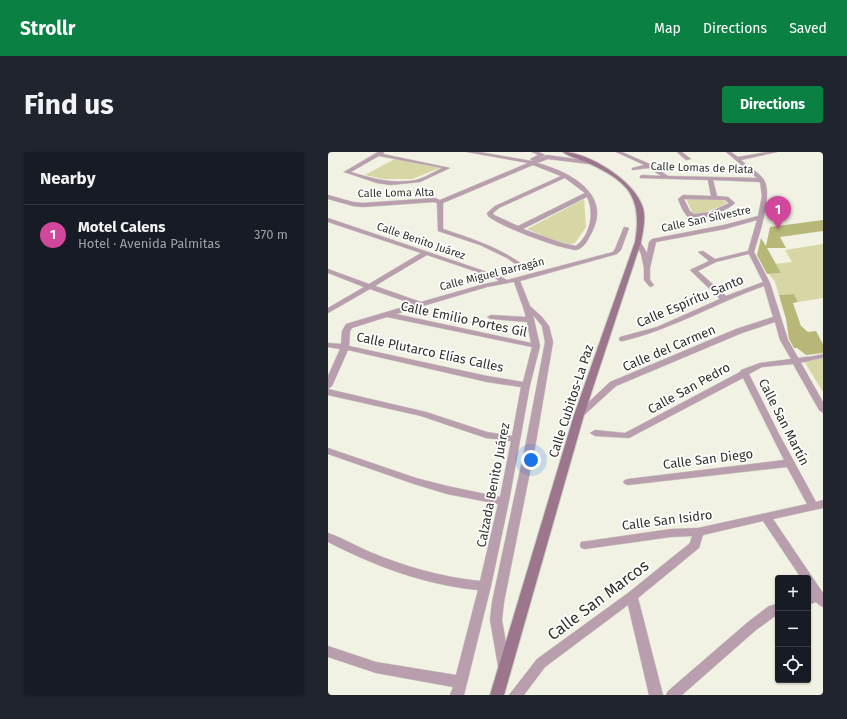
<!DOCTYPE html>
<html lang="en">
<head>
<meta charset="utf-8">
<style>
	body { margin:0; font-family:"Fira Sans",sans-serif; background:#20242c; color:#f1f3f6 }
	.controls { position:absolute; right:12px; bottom:12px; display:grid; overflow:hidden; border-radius:4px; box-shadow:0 1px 3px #0004 }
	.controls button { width:36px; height:36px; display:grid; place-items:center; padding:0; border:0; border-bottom:1px solid #363941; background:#171b24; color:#f1f3f6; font:20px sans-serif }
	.you { position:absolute; left:203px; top:308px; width:14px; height:14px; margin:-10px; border:3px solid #fff; border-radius:50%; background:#1a73e8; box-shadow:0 0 0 6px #1a73e833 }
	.badge { display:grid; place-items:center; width:26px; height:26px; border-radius:50%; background:#0b8043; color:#fff; font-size:13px; font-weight:700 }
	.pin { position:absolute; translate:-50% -33px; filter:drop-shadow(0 1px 2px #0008) }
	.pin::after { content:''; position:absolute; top:21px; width:14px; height:12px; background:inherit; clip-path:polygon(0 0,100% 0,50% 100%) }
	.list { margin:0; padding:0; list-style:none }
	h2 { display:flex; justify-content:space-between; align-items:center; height:52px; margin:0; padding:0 16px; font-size:17px }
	h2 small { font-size:13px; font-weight:400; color:#9ea1a6 }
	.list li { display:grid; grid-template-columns:26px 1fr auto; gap:12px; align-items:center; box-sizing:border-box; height:60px; padding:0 16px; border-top:1px solid #363941 }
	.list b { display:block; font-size:15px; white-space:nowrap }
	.list p { margin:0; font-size:13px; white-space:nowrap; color:#9ea1a6 }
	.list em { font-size:13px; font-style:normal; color:#9ea1a6 }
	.icon { flex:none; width:22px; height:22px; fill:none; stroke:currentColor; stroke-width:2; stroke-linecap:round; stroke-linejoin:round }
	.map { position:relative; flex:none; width:495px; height:543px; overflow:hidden; border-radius:4px }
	header { display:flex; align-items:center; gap:24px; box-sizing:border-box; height:56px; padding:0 20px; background:#0b8043; color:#fff }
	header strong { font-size:19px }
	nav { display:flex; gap:22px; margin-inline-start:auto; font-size:14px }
	.intro { display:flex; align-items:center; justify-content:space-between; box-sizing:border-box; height:96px; padding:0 24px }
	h1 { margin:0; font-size:28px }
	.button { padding:10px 18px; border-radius:4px; background:#0b8043; color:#fff; font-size:14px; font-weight:700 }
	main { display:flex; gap:24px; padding:0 24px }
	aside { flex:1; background:#171b24; border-radius:4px; box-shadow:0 1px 3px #0004 }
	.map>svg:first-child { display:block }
	.green { fill:#d6d7a4 }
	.building { fill:#b7b878 }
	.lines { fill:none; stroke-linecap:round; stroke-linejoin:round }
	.service-far1-casing { stroke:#cecfc3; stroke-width:4.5 }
	.service-casing { stroke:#cecfc3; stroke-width:6 }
	.minor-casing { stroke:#cecfc3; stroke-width:1 }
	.secondary-casing { stroke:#cecfc3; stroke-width:2 }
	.service-far1 { stroke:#b99eae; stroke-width:3.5 }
	.service { stroke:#b99eae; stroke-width:4.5 }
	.minor { fill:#b99eae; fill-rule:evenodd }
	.secondary { fill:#9c768d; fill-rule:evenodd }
	.labels { text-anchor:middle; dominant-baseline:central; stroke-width:3.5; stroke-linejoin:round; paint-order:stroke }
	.far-street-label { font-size:11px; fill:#31312c; stroke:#fff }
	.street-label { font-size:13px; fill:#31312c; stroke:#fff }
	.near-street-label { font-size:16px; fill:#31312c; stroke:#fff }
</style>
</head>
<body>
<header>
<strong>Strollr</strong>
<nav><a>Map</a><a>Directions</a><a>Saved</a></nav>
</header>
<div class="intro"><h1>Find us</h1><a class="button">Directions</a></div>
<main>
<aside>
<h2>Nearby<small></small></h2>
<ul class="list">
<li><span class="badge" style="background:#d1479c">1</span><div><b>Motel Calens</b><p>Hotel · Avenida Palmitas</p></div><em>370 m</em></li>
</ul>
</aside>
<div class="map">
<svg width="495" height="543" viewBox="0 0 495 543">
	<rect width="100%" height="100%" fill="#f1f2e4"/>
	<!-- green -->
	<path class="green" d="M67 7 111 15 112 16 84 27H56L37 23Z
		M387 46 400 50 391 55 366 64 358 47Z
		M256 47 258 75 247 91 237 93 199 77Z
		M495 92V146L470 150 466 142 451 143 447 130 441 122 453 121 447 112 464 110 457 98Z
		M492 205 495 207V240L476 209Z"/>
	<!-- building -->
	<path class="building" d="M495 68V79L452 85 458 96H439L453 121 439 122 429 103 433 86 438 94 442 75Z
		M466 142 470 150 465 151 473 174 480 180 488 179 495 192V201L478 203 469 196H466L461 187 458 167 451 143Z"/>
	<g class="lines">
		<!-- service-far1 casing -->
		<g class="service-far1-casing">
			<path id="service-far1" d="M475 208 495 204"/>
		</g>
		<!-- service casing -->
		<g class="service-casing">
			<path id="service" d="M467 209 480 207"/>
		</g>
		<!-- minor casing -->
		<g class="minor-casing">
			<path id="minor" d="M0 0H3L0 2Z
				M50 0H56L55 2 122 16 92 30 63 33 49 31 16 20ZM51 4 114 16C106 20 96 26 88 28 64 32 46 27 23 20Z
				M139 0H151L204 9 219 3 263 9 264 10 261 12 220 7 209 11C240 19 284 41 264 80 260 87 257 96 248 98 230 96 173 75 160 64L159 61 167 54 233 24 205 13 115 51V77C145 87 173 96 198 115V117L196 118 179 106 152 93 110 79 109 51 106 50 35 55 25 54 0 47V43L25 50 35 51 107 46 112 48 200 11ZM237 26 257 41 190 74 166 63 165 61 171 56ZM259 45C267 60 262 84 248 94L234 91 195 77Z
				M204 0H211L217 3 205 9 202 7 210 3Z
				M288 0H294L324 13 340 24 429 26 398 0H403L410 5 439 0H449L413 8C418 13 433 22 436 28 445 43 431 83 426 100L442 131 460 188 495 250V261L491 258 465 212 434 215 421 222 451 282 488 350 495 348V356L445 367 495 441V455L491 453 488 450 480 453V443L483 442 480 437V426H473L435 369 375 383 371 396 310 446 335 543H321L300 453 217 515 196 543H181L209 507 300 441 362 391 364 384 343 385 257 397 253 396 252 393 253 390 343 377 370 376 479 352 459 315 300 333 297 332 295 330 297 328 300 327 456 308 415 226 301 286 267 284 262 281 267 278 297 281 412 220 413 218 432 211 463 207 452 188 447 170 414 181 288 234 254 265H248L247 263 282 230 408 177 445 165 436 134C388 151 345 177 295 189H292L291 187 292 185 329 175 392 147 362 118 381 109 370 100 375 99 387 107 420 99 429 68 397 77 328 90 322 116V128L326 133 323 135 321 134 316 128V116L313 102 307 90 308 89H312L319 101 321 90 324 87 396 73 430 64 434 44 432 30 385 28 389 44 400 45 407 51C399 59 370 71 359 64 355 60 352 52 350 47L355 43 383 44 380 28 312 26V24L314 23 333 24 321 16 304 18V16L316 13ZM356 47 397 48 401 51 382 60 366 62 362 59ZM421 102 435 130 398 144 370 119 388 110Z
				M349 0H354L363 7 358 8Z
				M0 66 171 124 179 128 285 100 287 97 296 75 301 76 293 98 289 102 192 129 202 154 214 165 221 174 225 190 208 290 176 450 174 468 182 514 180 518 176 520 172 518 170 514 162 468 164 450 198 290 217 190 214 174 205 163 212 194 202 233 181 349 163 434 136 543H122L125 535 48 521 0 505V494L48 510 128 523 150 438C97 433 47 414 0 390V381C15 386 28 394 42 400 78 415 114 425 152 429L170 352 119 342 86 332 0 302V296L88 326 119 334 172 345 183 289 158 286 93 264 0 243V237L98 260 159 280 184 284 193 235 159 230 20 198 4 234 0 237V224L12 197 0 195V191L13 192 14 179 18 172 85 152 42 137 0 161V156L36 135 0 121V117L41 132 93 101 0 70ZM99 103 167 126 171 129 156 132 93 150 47 134ZM186 130 195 155 198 165 163 163 159 165 163 167 199 170 203 191 68 162 159 135ZM59 165 204 195 195 230 159 224 21 194 22 179 24 176Z
				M450 452V462L428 478 354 543H338L340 539 420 470 441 454Z"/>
		</g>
		<!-- secondary casing -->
		<g class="secondary-casing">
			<path id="secondary" d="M235 0C261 0 308 30 315 56 318 67 315 79 313 90L256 263 176 543H162L246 263 307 90C315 43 299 29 258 10 251 7 241 5 235 0Z"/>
		</g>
		<!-- service-far1 -->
		<use href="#service-far1" class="service-far1"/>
		<!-- service -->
		<use href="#service" class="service"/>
		<!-- minor -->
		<use href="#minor" class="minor"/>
		<!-- secondary -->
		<use href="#secondary" class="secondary"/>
	</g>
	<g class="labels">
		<!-- far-street labels -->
		<g class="far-street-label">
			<text transform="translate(374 16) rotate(2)">Calle Lomas de Plata</text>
			<text transform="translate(68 41) rotate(-1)">Calle Loma Alta</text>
			<text transform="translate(378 67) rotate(-12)">Calle San Silvestre</text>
			<text transform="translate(93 89) rotate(19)">Calle Benito Juárez</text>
			<text transform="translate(164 122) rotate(-14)">Calle Miguel Barragán</text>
		</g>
		<!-- street labels -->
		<g class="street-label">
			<text transform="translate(362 149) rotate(-23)">Calle Espíritu Santo</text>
			<text transform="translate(136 167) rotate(12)">Calle Emilio Portes Gil</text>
			<text transform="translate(341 196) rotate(-23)">Calle del Carmen</text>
			<text transform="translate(102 200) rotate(12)">Calle Plutarco Elías Calles</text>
			<text transform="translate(361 236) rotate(-29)">Calle San Pedro</text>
			<text transform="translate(243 249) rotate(-72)">Calle Cubitos-La Paz</text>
			<text transform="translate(456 270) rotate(63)">Calle San Martín</text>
			<text transform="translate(380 307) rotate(-7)">Calle San Diego</text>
			<text transform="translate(165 333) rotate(-79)">Calzada Benito Juárez</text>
			<text transform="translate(339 368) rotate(-7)">Calle San Isidro</text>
		</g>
		<!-- near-street labels -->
		<g class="near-street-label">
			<text transform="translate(270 448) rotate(-37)">Calle San Marcos</text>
		</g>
	</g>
</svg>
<div class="controls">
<button>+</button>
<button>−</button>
<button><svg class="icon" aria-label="locate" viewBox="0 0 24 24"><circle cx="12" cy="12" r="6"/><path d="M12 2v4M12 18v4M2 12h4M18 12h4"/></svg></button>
</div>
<div class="you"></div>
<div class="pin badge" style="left:450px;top:77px;background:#d1479c">1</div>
</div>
</main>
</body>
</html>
